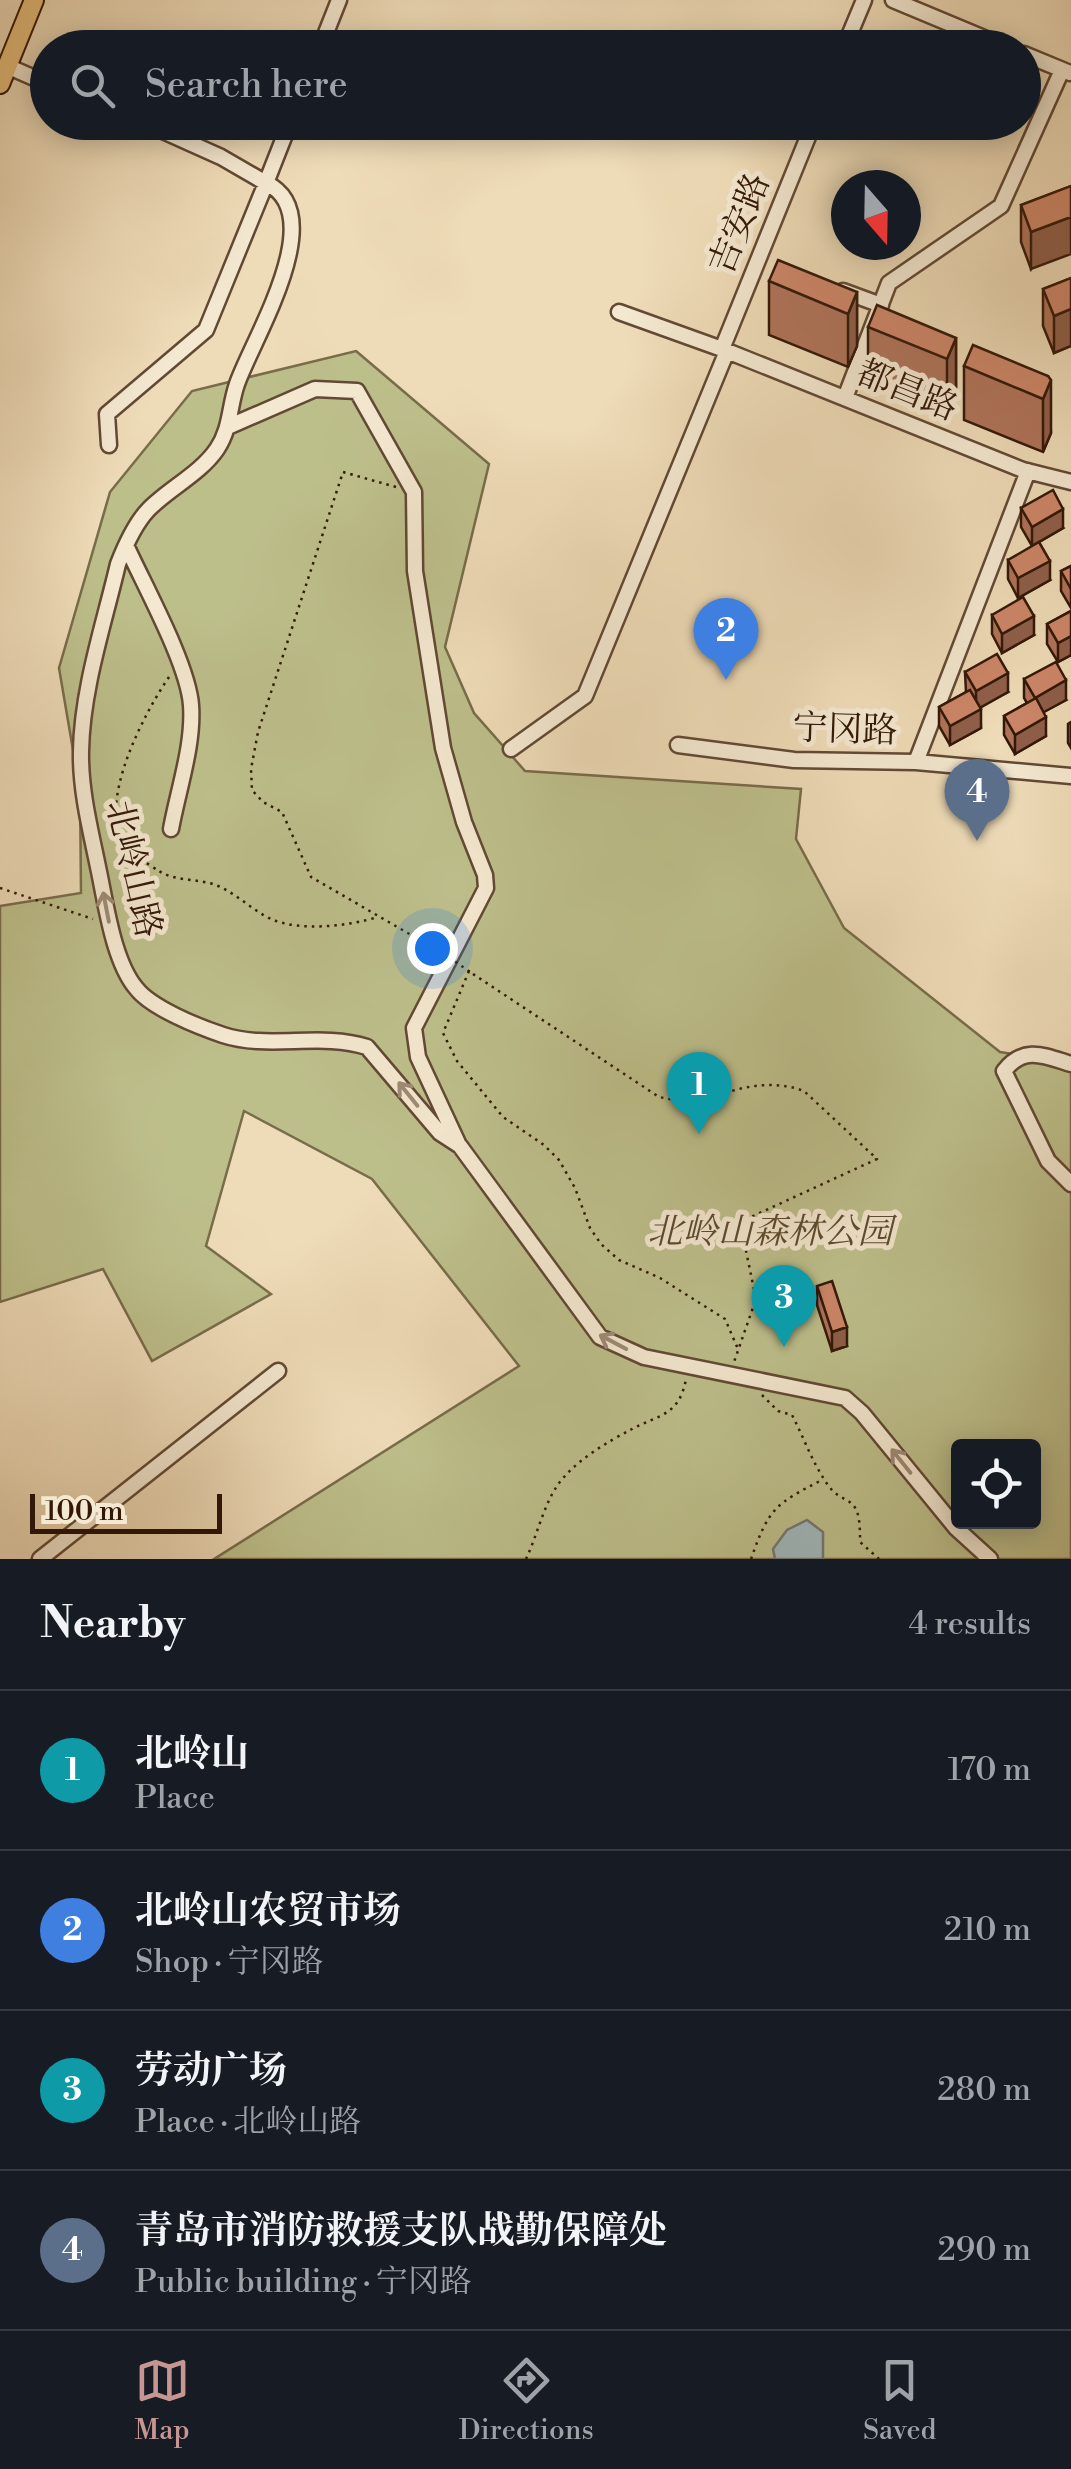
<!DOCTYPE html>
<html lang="en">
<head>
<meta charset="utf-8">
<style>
	body { margin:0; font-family:"Libre Bodoni","Noto Serif SC",serif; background:#242831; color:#f1f3f6 }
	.controls { position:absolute; right:30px; bottom:30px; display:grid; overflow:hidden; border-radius:10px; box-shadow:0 5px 25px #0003 }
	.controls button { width:90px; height:90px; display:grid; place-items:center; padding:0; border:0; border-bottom:2px solid #363941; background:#171b24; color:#f1f3f6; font:50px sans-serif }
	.compass { position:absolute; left:831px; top:170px; width:90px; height:90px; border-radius:50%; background:#171b24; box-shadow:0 5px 25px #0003; rotate:160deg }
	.scale { position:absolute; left:30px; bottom:25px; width:192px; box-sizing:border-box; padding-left:10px; border:5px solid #331808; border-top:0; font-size:28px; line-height:35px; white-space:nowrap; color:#331808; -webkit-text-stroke:8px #f4e8d0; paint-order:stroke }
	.you { position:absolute; left:432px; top:948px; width:35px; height:35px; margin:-25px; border:8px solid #fff; border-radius:50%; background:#1a73e8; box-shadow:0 0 0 15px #1a73e833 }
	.badge { display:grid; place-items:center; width:65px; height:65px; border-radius:50%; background:#c59692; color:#fff; font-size:32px; font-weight:700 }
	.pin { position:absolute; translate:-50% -82px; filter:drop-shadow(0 2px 5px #0008) }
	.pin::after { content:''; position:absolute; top:52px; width:35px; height:30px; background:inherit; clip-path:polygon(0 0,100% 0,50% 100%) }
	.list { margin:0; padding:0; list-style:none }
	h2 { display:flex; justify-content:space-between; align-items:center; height:130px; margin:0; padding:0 40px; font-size:42px }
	h2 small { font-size:32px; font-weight:400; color:#9ea1a6 }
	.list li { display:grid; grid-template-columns:65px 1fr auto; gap:30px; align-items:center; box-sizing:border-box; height:160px; padding:0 40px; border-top:2px solid #363941 }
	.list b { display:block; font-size:38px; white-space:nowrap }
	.list p { margin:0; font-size:32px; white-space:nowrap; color:#9ea1a6 }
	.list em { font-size:32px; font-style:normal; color:#9ea1a6 }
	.icon { flex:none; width:55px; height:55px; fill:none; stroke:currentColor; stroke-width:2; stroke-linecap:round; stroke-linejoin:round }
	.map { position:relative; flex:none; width:1071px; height:1559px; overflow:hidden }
	.search { position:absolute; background:#171b24; box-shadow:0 5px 25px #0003; left:30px; right:30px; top:30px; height:110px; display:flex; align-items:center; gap:25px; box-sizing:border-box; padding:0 35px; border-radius:55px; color:#9ea1a6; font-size:38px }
	.sheet { height:770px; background:#171b24 }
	nav { display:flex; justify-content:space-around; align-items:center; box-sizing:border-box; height:140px; border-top:2px solid #363941; background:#171b24; font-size:28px; color:#9ea1a6 }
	nav a { display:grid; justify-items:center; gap:5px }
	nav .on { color:#c59692 }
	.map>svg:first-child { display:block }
	.green { fill:#bdbf8b; stroke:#786c4a; stroke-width:2.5; fill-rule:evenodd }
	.water { fill:#a0b8bb; stroke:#747873; stroke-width:2.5 }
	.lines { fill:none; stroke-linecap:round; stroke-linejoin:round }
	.minor-casing { stroke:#624934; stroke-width:19 }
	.major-casing { stroke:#331808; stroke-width:22 }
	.path { stroke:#331808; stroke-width:2.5; stroke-dasharray:2.5 5; stroke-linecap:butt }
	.minor { stroke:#f4e8d0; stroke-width:14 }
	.major { stroke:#e7be7c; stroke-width:18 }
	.path-bridge { stroke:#331808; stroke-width:2.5; stroke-dasharray:2.5 5; stroke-linecap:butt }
	.wall { fill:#af7359; stroke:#331808; stroke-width:2.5 }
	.shaded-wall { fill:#8f5e49; stroke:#331808; stroke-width:2.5 }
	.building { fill:#cc8668; stroke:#331808; stroke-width:2.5 }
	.oneway { stroke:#9d8a76 }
	.labels { text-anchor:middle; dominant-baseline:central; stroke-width:10; stroke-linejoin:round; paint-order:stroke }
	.street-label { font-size:35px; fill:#331808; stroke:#f4e8d0 }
	.park-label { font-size:35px; font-style:italic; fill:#5c4a2f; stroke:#f4e8d0 }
</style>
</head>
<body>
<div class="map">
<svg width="1071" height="1559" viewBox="0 0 1071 1559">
	<rect width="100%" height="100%" fill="#eedbb7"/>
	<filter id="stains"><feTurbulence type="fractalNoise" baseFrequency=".002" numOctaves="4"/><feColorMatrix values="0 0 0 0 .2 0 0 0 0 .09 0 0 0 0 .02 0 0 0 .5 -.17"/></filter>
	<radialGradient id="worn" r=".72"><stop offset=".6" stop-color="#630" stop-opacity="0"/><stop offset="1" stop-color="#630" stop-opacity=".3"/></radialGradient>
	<!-- green -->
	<path class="green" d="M356 351 489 464 445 647 474 713 525 771 801 789 796 839 844 928 1000 1052 1071 1063V1559H214L519 1366 372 1179 244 1111 206 1246 271 1294 152 1361 103 1269 0 1302V906L81 893 80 791 59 668 110 492 192 391ZM958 1446H1034V1522H958Z"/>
	<!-- water -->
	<path class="water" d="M807 1520 823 1532V1559H775L773 1549 787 1530Z"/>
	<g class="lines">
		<!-- minor casing -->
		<g class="minor-casing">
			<path id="minor" d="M893 0 1008 48
				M320 48 339 0
				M844 48 864 0
				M1024 54 1070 73
				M7 66 48 84
				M290 122 266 183C332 214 252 340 237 384 229 407 231 428 217 449 200 474 168 489 148 510 134 525 125 546 118 564 104 624 82 689 81 751 80 796 94 843 102 887 108 917 116 964 136 988 151 1008 199 1027 223 1035 269 1050 321 1032 367 1047L440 1133 460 1146 600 1337 644 1357 845 1398 862 1413 956 1528 990 1559
				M843 291 881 305
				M619 312 722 349 1023 470 1071 482
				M722 349 814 122
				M845 398 889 283 1001 206 1062 70
				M230 426 315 389 357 391 414 492 415 571 443 748 464 822 485 875 486 888 414 1028 418 1057 458 1143
				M109 445 107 414 206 330 266 183 221 157 143 122
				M126 545C144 585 188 664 191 705 194 745 178 790 171 829
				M678 745 794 760 916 762 1071 776
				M511 749 585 696 727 351
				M916 762 1028 471
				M1071 1064C1045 1056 1024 1045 1004 1071L1048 1161 1071 1184
				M40 1559 278 1371"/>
		</g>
		<!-- major casing -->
		<g class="major-casing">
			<path id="major" d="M0 84 34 0"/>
		</g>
		<!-- path -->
		<path class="path" d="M396 487 343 472 258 732 251 769 252 790 263 802 282 812 311 877 437 950
			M169 677C145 712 98 800 123 842 129 852 149 865 159 871 176 882 200 878 218 886 237 894 252 910 271 919 301 932 348 926 378 917
			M0 888 93 919
			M469 971 443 1033 457 1061 503 1117 544 1145 559 1160 575 1188 590 1228 601 1244 619 1260 660 1278 725 1319 738 1349
			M473 974 659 1097 699 1105C729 1088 770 1078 804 1091L877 1159 740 1222 756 1299 734 1362
			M762 1395 778 1411 792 1415C803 1436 811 1459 824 1479 843 1512 861 1486 860 1542L879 1559
			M526 1559C537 1536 543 1507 557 1486 573 1462 607 1442 632 1429 660 1414 679 1416 686 1379
			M751 1559C769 1508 775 1504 822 1480"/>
		<!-- minor -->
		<use href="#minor" class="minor"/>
		<!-- major -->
		<use href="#major" class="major"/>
		<!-- path-bridge -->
		<path class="path-bridge" d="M443 953 473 974"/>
	</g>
	<!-- wall -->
	<path class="wall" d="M1071 186 1031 269 1021 242V205Z
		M1071 278V346L1054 353 1043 326V289Z
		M769 281 857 292V346L848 367 769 335Z
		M868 327 956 338V391L947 413 868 380Z
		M964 366 1048 376 1051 433 1043 452 964 420Z
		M1021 508 1063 528 1032 546 1021 527Z
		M1008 560 1050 580 1018 598 1008 579Z
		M1071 566V608L1061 591V571Z
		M1071 611V655L1058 662 1047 644V624Z
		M992 615 1034 635 1002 653 992 634Z
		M965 672 1008 692 980 707 981 728 950 745 939 726V707L966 692Z
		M1024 679 1066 700 1043 712 1046 736 1015 754 1004 735V716L1027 703 1024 698Z
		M1071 722V748L1068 743V724Z
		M817 1286 847 1346 832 1351 817 1305Z"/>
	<!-- shaded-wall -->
	<path class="shaded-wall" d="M1071 217V254L1031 269V232Z
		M857 292V346L848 367V314Z
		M1071 309V346L1054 353V316Z
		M956 338V391L947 413V359Z
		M1051 380V433L1043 452V399Z
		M1063 509V528L1032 546V527Z
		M1050 561V580L1018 598V578Z
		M1034 616V635L1002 653V634Z
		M1071 636V655L1058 662V643Z
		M1008 673V692L976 710V691Z
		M1066 680V700L1035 717V698Z
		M981 709V728L950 745V726Z
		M1046 717V736L1015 754V735Z
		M847 1327V1346L832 1351V1332Z"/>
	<!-- building -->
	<path class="building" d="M1071 186V217L1031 232 1021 205Z
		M778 260 857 292 848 314 769 281Z
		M1071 278V309L1054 316 1043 289Z
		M877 305 956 338 947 359 868 327Z
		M973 345 1048 376 1051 380 1043 399 964 366Z
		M1053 490 1063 509 1032 527 1021 508Z
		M1039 542 1050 561 1018 578 1008 560Z
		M1071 566V589L1061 571Z
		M1023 597 1034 616 1002 634 992 615Z
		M1071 611V636L1058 643 1047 624Z
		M997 654 1008 673 976 691 965 672Z
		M1056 662 1066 680 1035 698 1024 679Z
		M970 690 981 709 950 726 939 707Z
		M1036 698 1046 717 1015 735 1004 716Z
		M832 1281 847 1327 832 1332 817 1286Z"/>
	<!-- one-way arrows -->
	<defs><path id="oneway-shaft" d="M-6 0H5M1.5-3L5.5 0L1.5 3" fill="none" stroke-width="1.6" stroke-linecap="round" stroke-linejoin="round" transform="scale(2.5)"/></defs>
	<g class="oneway">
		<use href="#oneway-shaft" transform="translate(106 907) rotate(-101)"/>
		<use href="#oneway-shaft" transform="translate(408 1094) rotate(-129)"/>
		<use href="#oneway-shaft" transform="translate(613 1342) rotate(-152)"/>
		<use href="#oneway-shaft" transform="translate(901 1461) rotate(-129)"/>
	</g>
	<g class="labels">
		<!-- street labels -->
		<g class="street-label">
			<text transform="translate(740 224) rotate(-68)">吉安路</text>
			<text transform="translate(907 391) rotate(22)">都昌路</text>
			<text transform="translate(845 730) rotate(2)">宁冈路</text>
			<text transform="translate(133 869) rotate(77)">北岭山路</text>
		</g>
		<!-- park labels -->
		<g class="park-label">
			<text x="770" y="1232">北岭山森林公园</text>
		</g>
	</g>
	<rect width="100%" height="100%" filter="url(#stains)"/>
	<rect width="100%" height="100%" fill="url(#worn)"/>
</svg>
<div class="controls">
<button><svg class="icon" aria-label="locate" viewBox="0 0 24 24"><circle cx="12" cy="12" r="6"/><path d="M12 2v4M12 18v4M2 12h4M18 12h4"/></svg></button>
</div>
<svg class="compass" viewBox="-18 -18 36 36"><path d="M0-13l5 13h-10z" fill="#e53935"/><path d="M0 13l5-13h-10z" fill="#9ea1a6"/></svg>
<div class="scale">100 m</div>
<div class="you"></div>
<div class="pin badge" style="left:699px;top:1134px;background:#0f9aa8">1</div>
<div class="pin badge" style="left:726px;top:680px;background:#3f7fe0">2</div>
<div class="pin badge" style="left:784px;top:1347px;background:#0f9aa8">3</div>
<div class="pin badge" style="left:977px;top:841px;background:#5c6f8a">4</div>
<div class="search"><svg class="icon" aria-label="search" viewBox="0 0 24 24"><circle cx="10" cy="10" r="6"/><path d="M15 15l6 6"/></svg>Search here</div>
</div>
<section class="sheet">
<h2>Nearby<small>4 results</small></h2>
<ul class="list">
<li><span class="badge" style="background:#0f9aa8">1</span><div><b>北岭山</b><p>Place</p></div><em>170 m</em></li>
<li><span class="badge" style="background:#3f7fe0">2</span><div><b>北岭山农贸市场</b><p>Shop · 宁冈路</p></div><em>210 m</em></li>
<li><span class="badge" style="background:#0f9aa8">3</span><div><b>劳动广场</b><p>Place · 北岭山路</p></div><em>280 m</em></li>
<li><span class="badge" style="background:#5c6f8a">4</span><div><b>青岛市消防救援支队战勤保障处</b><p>Public building · 宁冈路</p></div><em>290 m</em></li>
</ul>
</section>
<nav>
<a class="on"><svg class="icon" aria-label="map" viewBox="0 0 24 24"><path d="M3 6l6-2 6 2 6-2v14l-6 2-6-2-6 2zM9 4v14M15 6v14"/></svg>Map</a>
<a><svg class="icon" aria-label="directions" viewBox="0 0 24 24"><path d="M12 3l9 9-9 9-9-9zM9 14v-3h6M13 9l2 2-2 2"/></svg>Directions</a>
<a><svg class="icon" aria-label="saved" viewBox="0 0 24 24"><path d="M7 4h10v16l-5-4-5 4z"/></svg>Saved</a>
</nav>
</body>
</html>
